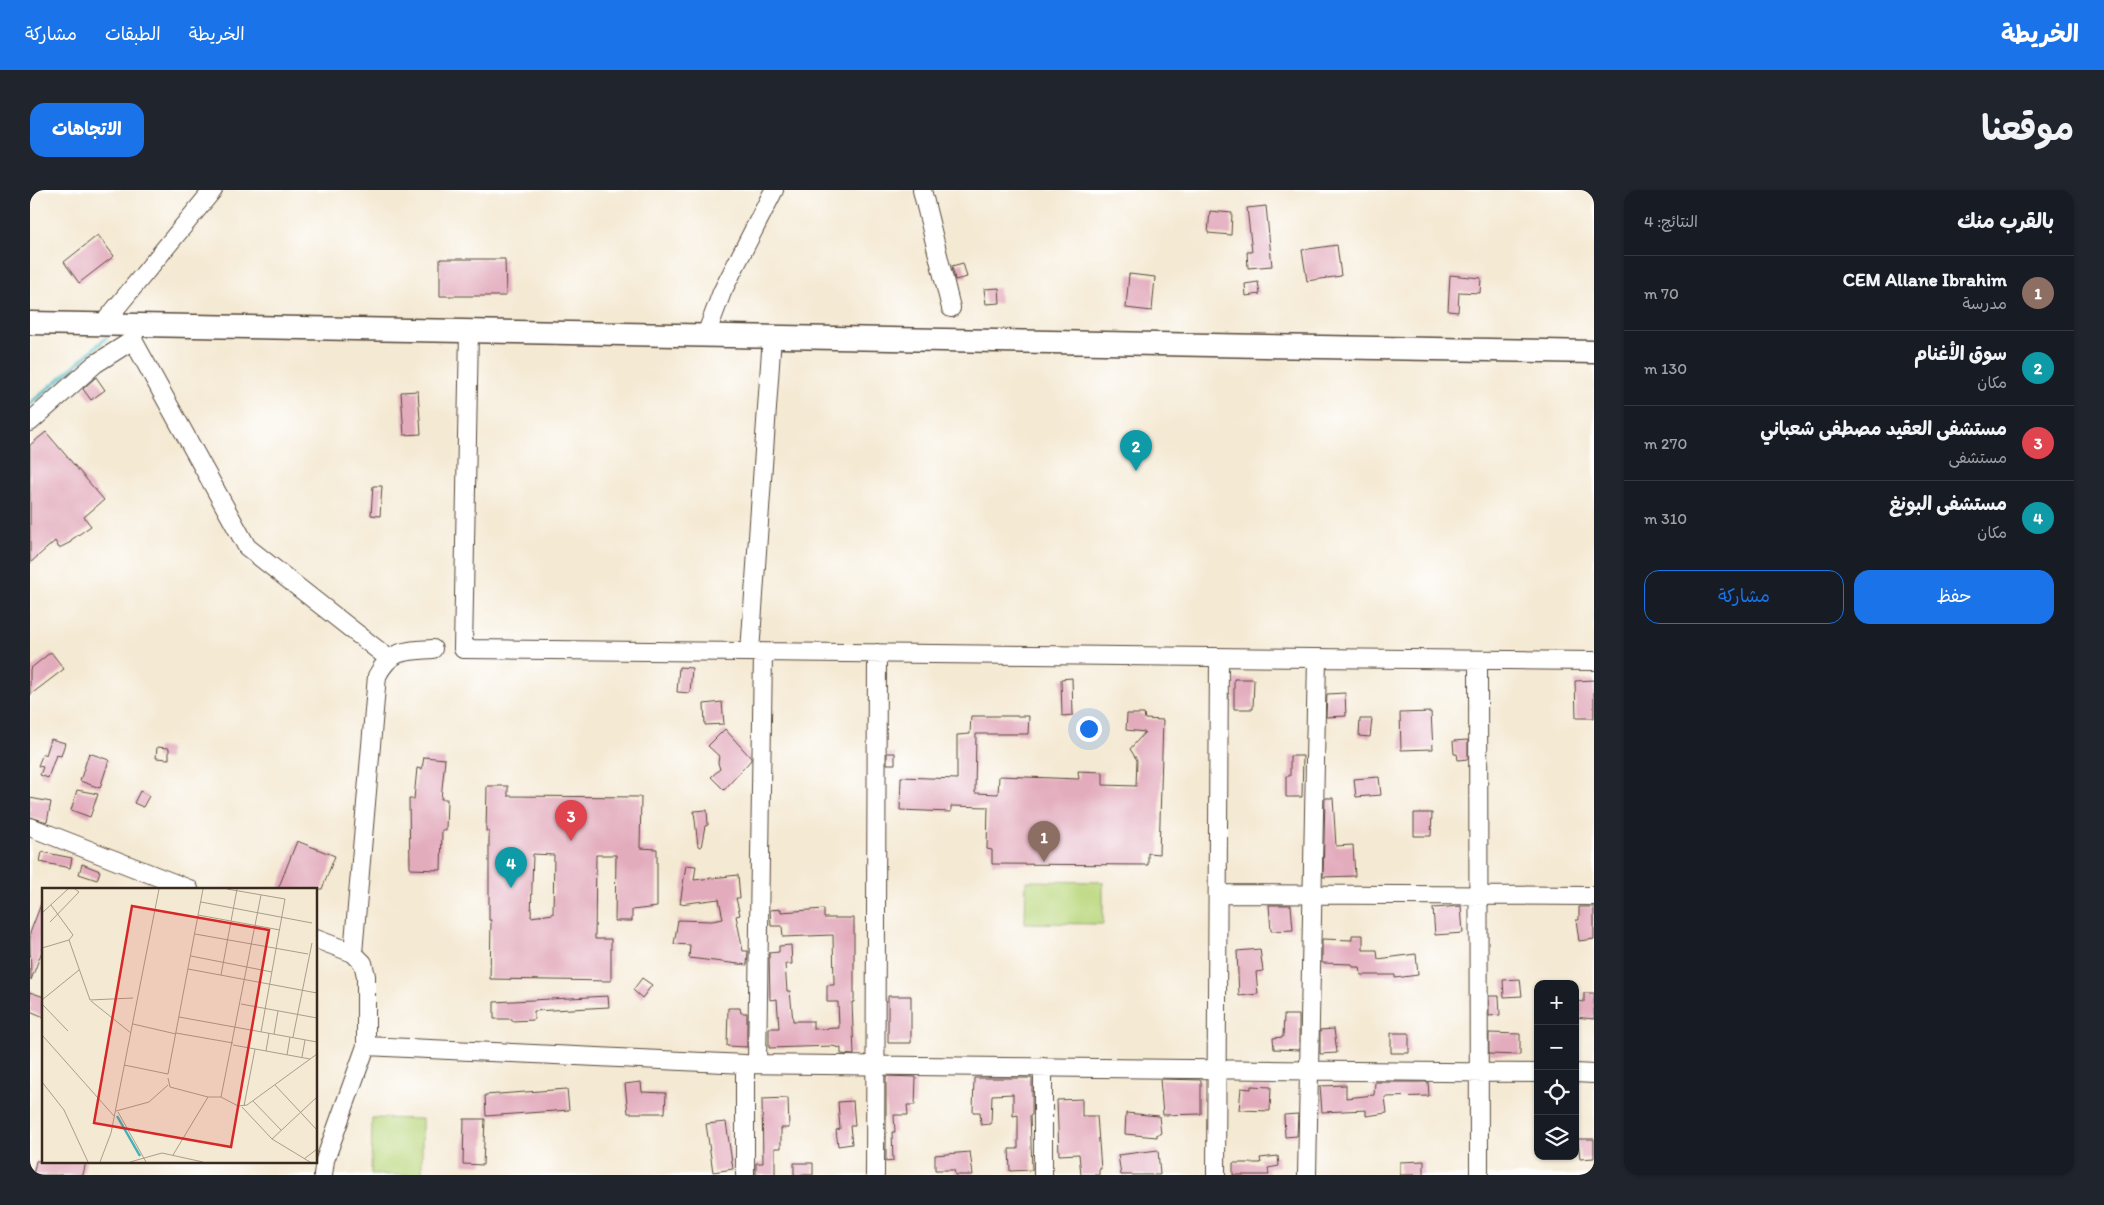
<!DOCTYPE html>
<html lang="ar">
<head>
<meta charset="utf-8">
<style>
	body { margin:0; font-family:Itim,"Playpen Sans Arabic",sans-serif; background:#20242c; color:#f1f3f6; direction:rtl }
	.controls { position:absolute; right:15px; bottom:15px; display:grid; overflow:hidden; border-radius:10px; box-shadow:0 1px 4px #0004 }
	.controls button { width:45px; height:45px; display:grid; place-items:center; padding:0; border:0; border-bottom:1px solid #363941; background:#171b24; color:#f1f3f6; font:25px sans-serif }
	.you { position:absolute; left:1058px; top:538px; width:18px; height:18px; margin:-12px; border:4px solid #fff; border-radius:50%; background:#1a73e8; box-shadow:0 0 0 8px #1a73e833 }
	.badge { display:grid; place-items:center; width:32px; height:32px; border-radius:50%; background:#1a73e8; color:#fff; font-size:16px; font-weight:700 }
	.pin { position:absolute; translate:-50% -41px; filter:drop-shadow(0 1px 2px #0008) }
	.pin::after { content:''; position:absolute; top:26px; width:18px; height:15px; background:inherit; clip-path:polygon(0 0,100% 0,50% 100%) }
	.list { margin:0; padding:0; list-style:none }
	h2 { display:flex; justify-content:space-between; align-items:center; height:65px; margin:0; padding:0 20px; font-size:21px }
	h2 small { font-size:16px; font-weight:400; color:#9ea1a6 }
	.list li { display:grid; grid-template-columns:32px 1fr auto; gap:15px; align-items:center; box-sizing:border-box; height:75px; padding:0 20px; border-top:1px solid #363941 }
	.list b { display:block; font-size:19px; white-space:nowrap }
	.list p { margin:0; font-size:16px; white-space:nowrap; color:#9ea1a6 }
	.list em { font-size:16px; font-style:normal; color:#9ea1a6 }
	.actions { display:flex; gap:10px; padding:15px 20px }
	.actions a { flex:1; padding:11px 0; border:1px solid #1a73e8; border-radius:15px; text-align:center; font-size:18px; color:#1a73e8 }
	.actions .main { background:#1a73e8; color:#fff }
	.icon { flex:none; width:28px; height:28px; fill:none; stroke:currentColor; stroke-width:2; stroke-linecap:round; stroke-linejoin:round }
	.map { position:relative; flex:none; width:1564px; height:985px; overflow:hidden; direction:ltr; border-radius:15px }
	header { display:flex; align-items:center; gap:30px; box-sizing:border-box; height:70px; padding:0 25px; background:#1a73e8; color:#fff }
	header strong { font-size:24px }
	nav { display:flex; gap:28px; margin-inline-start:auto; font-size:18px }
	.intro { display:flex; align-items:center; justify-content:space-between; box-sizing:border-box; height:120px; padding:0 30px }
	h1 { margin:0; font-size:35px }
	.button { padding:12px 22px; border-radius:15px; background:#1a73e8; color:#fff; font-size:18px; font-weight:700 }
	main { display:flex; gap:30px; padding:0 30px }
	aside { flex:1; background:#171b24; border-radius:15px; box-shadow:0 1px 4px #0004 }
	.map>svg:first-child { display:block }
	.green { fill:#bad77d; stroke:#7a804e }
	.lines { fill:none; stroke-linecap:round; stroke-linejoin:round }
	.stream { stroke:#41b1bb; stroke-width:4 }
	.building { fill:#e3acbd; fill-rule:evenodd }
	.minor-casing { stroke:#574739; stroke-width:20 }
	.major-casing { stroke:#574739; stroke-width:25 }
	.minor { stroke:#fff; stroke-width:18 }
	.major { stroke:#fff; stroke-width:22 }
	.inset-river { fill:none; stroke:#41b1bb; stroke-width:2.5 }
	.inset-road { fill:none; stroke:#aa9d8b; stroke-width:1 }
	.view { fill:#d62828; fill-opacity:0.15; stroke:#d62828; stroke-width:2.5 }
	.inset-edge { fill:none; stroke:#3b2a1e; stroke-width:2.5 }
</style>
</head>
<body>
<header>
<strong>الخريطة</strong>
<nav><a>الخريطة</a><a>الطبقات</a><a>مشاركة</a></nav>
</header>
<div class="intro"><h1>موقعنا</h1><a class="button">الاتجاهات</a></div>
<main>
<aside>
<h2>بالقرب منك<small>النتائج: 4</small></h2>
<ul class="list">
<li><span class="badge" style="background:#8d6e63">1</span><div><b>CEM Allane Ibrahim</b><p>مدرسة</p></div><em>70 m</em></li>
<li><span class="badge" style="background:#0f9aa8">2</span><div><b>سوق الأغنام</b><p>مكان</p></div><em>130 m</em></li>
<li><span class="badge" style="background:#e0444e">3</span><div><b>مستشفى العقيد مصطفى شعباني</b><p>مستشفى</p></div><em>270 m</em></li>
<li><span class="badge" style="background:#0f9aa8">4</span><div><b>مستشفى البونغ</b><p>مكان</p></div><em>310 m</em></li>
</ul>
<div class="actions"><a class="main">حفظ</a><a>مشاركة</a></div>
</aside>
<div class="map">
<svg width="1564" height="985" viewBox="0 0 1564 985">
	<rect width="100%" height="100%" fill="#fff"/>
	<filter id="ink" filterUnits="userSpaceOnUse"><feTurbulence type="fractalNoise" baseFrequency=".02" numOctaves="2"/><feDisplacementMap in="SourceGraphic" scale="10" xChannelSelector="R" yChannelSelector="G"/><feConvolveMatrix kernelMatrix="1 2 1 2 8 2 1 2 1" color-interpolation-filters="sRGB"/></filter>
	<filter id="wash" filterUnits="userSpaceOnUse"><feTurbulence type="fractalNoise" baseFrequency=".0096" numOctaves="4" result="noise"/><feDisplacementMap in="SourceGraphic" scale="20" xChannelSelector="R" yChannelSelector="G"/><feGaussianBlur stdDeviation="1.12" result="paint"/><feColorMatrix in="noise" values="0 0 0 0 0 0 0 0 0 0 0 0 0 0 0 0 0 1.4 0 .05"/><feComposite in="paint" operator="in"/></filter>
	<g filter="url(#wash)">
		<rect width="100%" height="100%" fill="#f4e9d3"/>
		<!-- green -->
		<path class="green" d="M996 691 1073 692V734L995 733Z
			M342 928 392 929V985H341Z"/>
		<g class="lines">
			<!-- stream -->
			<path class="stream" d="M0 214 47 174 77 147"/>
		</g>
		<g id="blocks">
			<!-- building -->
			<path class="building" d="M1236 16 1242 76 1218 78 1217 62H1222L1217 18Z
				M1180 21 1202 23 1201 45 1178 43Z
				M68 45 84 66 49 93 34 72Z
				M1307 55 1311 86 1277 91 1272 60Z
				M410 69H475L476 106H410Z
				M933 73 937 87 925 90 922 76Z
				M1099 84 1125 87 1122 121 1096 118Z
				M1420 85 1451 88 1450 103 1429 102 1428 122 1418 121Z
				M1228 92 1230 104 1216 106 1215 94Z
				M969 98 970 113 956 114 954 99Z
				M66 187 75 200 61 210 53 199Z
				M388 201 391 244 374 245 371 202Z
				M16 242 74 310 54 327 61 336 41 350V352L29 358 25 351 0 373V255Z
				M343 296H352L350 326 341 325Z
				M21 462 34 479 0 505V479Z
				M649 477 662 478 660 503 647 502Z
				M1042 488 1043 525 1032 526 1031 489Z
				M1204 489H1224L1223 519H1204Z
				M1564 490V528H1546L1545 491Z
				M1315 503 1316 526 1296 527 1297 504Z
				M692 512 694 534 675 535 674 514Z
				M1401 522 1403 559 1371 560 1370 523Z
				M1097 524H1114L1115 529 1133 530 1129 664 1118 663V675L962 674V660L957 659 958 617 921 616V622L870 620 871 587 927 589V545L940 544 941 526H999L998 544H946L945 603 968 604 969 586 1049 589 1048 581 1073 582V595L1106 596 1107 570 1100 559 1115 542 1096 540Z
				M1330 529H1342L1340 547 1329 546Z
				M695 539 721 568V570L694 600 681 587 690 579 688 573 689 566 678 556Z
				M21 549 35 553 31 566 26 565 18 588 10 585 13 577 8 576 13 563 16 565Z
				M1438 550V569L1428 570 1427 564H1424L1423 551Z
				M127 557 139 558V569L126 568Z
				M59 563 79 570 70 598 50 591Z
				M857 563H865V574H857Z
				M1260 566H1273L1272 607H1256V586H1260Z
				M394 567 415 569 411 609H417L416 640H412L411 680 380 679 379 609H384L387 578 392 579Z
				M1349 587 1351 605 1326 607 1324 589Z
				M457 596H478V606L611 607 610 658 627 659V717L602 720V731H585L586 665H566L565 749H581V791L460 789 461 730H459V641H456ZM503 664 524 665 523 724 501 727Z
				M47 600 68 604 60 627 41 620Z
				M110 601 119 606 113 617 104 613Z
				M0 608 21 612 17 632 0 627Z
				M1295 608H1303L1306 656 1323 655 1325 686 1293 687Z
				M677 620 678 635 675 636 671 657 668 656 664 621Z
				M1384 623H1402L1401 646H1384Z
				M267 651 305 666 292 699H248Z
				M12 662 42 668 40 678 10 672Z
				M52 674 70 681 67 690 49 684Z
				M656 675 666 676 664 690 708 685 710 708H706L710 725 706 726 713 761H718L717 775 659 768 660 755 644 754 648 730 682 731 693 729 689 709 650 714Z
				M13 709 14 756 1 790 0 743Z
				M1239 715H1261L1263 740 1241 741Z
				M1431 716 1433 743 1405 745 1403 718Z
				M1549 717H1564V749L1549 751 1546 730H1549Z
				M751 719V722L794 719V728H824V812H822L824 865 811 864V858L802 856 739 858V838H749L747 809 740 810 739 763 749 762V756L761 755 762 774H755L757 801H760L763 831H783V839L809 838 808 812H797V795H804L803 745 753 747 752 736H741L740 720Z
				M1322 745H1333V760H1347L1348 769 1386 764 1388 785 1365 788V785H1331L1330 777H1323L1322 774 1292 773V749L1322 750Z
				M1230 759 1233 781 1226 782 1228 804 1209 806 1207 761Z
				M612 788 622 795 612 808 603 800Z
				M1490 789 1492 806 1474 807 1473 790Z
				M0 802 14 807V827L0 821Z
				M1554 803H1564V829L1545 827 1546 811 1554 812Z
				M578 806 579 817 504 821V830L482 831V829H464V812Z
				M858 806H881V853H858Z
				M1459 806H1469L1470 825 1459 826Z
				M698 818H710L711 823H717V857L697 856Z
				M1254 825H1269V860L1244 859 1243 848 1253 847Z
				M1304 839 1307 863 1290 864V840Z
				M1361 843H1379V863H1361Z
				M1459 843 1490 844V865L1459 864Z
				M856 886 886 887 885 915H877L878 925H864L865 942H862L863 971 856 972Z
				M944 888H1002V925H1000L1002 980 980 981 979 959H988V925L983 926V904L962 905 961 934 951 935 950 922H943Z
				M1130 889 1171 890V924L1133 925Z
				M611 892 612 902 636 903 635 923H598L595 894Z
				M1345 892H1398L1399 906 1355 907 1357 923 1336 926V920L1292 922 1290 896 1316 895V908L1344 905Z
				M1221 896 1241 897 1240 921 1209 920 1211 898 1221 899Z
				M537 899 539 920 456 926 455 905Z
				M758 908 759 938H751V958H745V985H726V973H733L732 909Z
				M1052 909V926H1067L1071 979H1069V985H1051L1049 964 1029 965 1027 910Z
				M823 911 825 936H820L822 954 808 956 806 940 810 939 808 912Z
				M1096 923 1129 926 1131 944H1127V947L1095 944Z
				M1268 924 1267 946 1255 947 1254 925Z
				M434 929H455L453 975 433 974Z
				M696 932 703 979 683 982 676 934Z
				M1548 949H1564V968L1550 969Z
				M1128 960 1130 985H1091L1088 965Z
				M940 962 943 985H925L924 980H905V965Z
				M1248 966 1249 976 1238 978 1239 985H1203V973H1231L1230 968Z
				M6 971H56L53 985H3Z
				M1394 971V985H1370V972Z
				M764 973H783V985H764Z"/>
		</g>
	</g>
	<g filter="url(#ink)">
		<use href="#blocks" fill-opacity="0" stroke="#574739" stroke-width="1"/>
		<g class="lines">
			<!-- minor casing -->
			<g class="minor-casing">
				<path id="minor" d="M892 0 921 118
					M72 135 183 0
					M106 135 103 150 217 357 358 468
					M439 141 433 459 1564 471
					M676 145 692 102 744 0
					M0 232 65 174 103 150
					M720 462 742 146
					M1448 470 1449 985
					M0 637 159 699
					M1188 704 1564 706
					M286 749 323 763 333 773 336 786V856L295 970 293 985
					M323 763 347 486C361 459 375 461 403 459
					M336 856 715 874 1508 883
					M727 874 733 462
					M1545 883 1564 884
					M715 985V874
					M845 985 847 463
					M1013 985V877
					M1186 985 1189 467
					M1277 985 1287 468"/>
			</g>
			<!-- major casing -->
			<g class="major-casing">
				<path id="major" d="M0 133 1564 162"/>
			</g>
			<!-- minor -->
			<use href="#minor" class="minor"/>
			<!-- major -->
			<use href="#major" class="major"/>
		</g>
	</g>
	<!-- overview -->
	<g transform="translate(12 698)">
		<rect width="275" height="275" fill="#f4e9d3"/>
		<path class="inset-river" d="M75 228 98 268"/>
		<path class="inset-road" d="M185 1 243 11 219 144M159 14 270 35M0 25 26 1M156 27 238 42M8 34 37 4 33 1M153 46 266 66M27 52 48 112 91 110M0 60 27 52 31 47 9 17M149 68 230 84M146 81 275 105M179 87 195 1M0 112 37 82M49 113 89 145M0 116 26 143M199 116 275 130M137 129 275 154M91 136 134 146M134 145 191 155M232 146 236 123M0 147 72 228M251 149 270 55M191 157 268 171M224 163 227 145M245 167 248 149M260 169 263 152M82 177 126 186 161 1M126 190 128 199 166 209M0 194 22 222 46 274M233 197 275 242M179 209 219 7M211 213 239 242M202 218 213 161M200 219 230 251 268 274M74 223 107 214 126 197M76 224 104 274M230 251 275 209M131 267 166 209H179L196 218 205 217 275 166M262 271 275 261M58 274 69 245 117 1M88 274 120 265 161 274"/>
		<path class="view" d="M90 18 227 42 189 259 52 235Z"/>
		<rect width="275" height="275" class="inset-edge"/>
	</g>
</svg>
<div class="controls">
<button>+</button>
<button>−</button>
<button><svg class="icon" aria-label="locate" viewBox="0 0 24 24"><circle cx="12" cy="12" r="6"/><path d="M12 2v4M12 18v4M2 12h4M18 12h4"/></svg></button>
<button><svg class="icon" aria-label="layers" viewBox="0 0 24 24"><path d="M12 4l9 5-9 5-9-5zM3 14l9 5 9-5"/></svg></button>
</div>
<div class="you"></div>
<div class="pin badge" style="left:1014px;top:672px;background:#8d6e63">1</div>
<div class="pin badge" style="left:1106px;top:281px;background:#0f9aa8">2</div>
<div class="pin badge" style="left:541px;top:651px;background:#e0444e">3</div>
<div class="pin badge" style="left:481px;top:698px;background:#0f9aa8">4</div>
</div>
</main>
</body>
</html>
